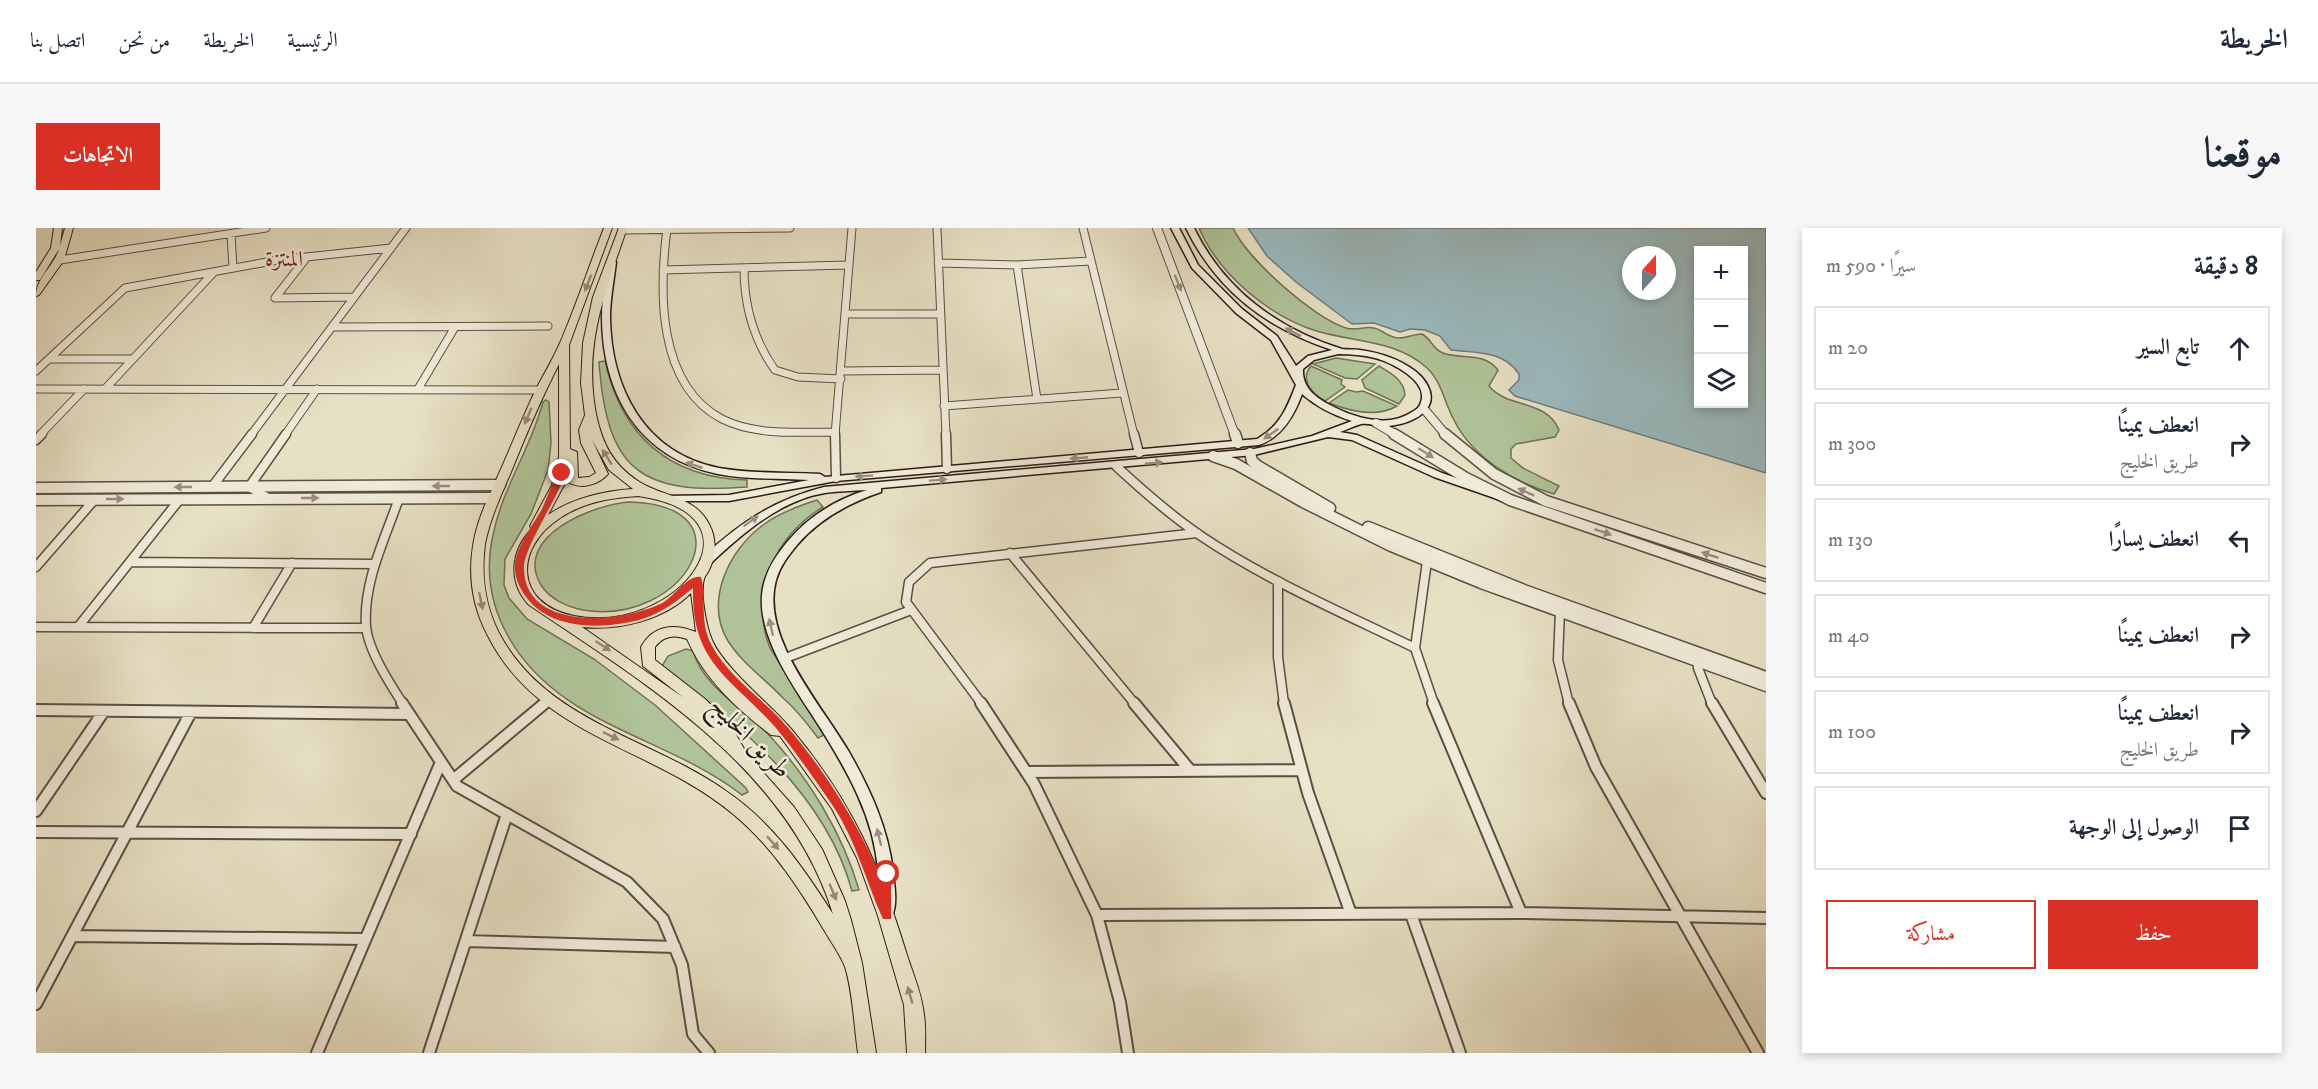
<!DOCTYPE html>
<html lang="ar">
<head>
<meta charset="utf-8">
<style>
	body { margin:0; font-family:"IM FELL DW Pica",Amiri,serif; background:#f6f6f7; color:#1f2937; direction:rtl }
	.controls { position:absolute; right:18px; top:18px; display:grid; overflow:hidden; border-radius:0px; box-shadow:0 3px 9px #0003 }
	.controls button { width:54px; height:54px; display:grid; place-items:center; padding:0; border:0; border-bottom:2px solid #e0e1e3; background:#fff; color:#1f2937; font:30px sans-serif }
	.compass { position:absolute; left:1586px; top:18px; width:54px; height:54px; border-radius:50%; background:#fff; box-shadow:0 3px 9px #0003; rotate:21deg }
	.stop { position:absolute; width:18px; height:18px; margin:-14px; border:4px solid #d93025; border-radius:50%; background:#fff }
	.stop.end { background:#d93025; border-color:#fff; box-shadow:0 2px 6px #0008 }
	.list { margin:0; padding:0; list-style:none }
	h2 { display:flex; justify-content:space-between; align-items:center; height:78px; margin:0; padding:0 24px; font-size:26px }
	h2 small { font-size:20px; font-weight:400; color:#747a83 }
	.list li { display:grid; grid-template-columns:39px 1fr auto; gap:18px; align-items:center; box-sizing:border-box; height:84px; margin:0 12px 12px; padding:0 12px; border:2px solid #e0e1e3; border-radius:0px }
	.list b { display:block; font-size:22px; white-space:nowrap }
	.list p { margin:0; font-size:20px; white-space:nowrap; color:#747a83 }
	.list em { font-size:20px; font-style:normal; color:#747a83 }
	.actions { display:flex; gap:12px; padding:18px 24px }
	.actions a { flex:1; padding:14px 0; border:2px solid #d93025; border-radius:0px; text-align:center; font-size:21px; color:#d93025 }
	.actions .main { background:#d93025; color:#fff }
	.icon { flex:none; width:33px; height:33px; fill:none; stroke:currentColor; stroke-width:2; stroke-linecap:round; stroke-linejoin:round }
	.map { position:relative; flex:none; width:1730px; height:825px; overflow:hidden; direction:ltr; border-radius:0px }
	header { display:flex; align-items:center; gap:36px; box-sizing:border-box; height:84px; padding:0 30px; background:#fff; border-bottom:2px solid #e0e1e3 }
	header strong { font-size:28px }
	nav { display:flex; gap:33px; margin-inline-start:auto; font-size:21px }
	.intro { display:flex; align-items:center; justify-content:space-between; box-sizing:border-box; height:144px; padding:0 36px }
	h1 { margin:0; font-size:42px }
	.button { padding:15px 27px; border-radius:0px; background:#d93025; color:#fff; font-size:21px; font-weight:700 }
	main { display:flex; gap:36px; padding:0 36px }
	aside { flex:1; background:#fff; border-radius:0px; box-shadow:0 3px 9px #0003 }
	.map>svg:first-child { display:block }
	.green { fill:#b0c398; stroke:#707056; stroke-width:1.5 }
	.water { fill:#9bbabe; stroke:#707b7a; stroke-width:1.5; fill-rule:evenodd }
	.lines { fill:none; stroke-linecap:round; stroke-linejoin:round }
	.minor-far2-casing { stroke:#5d4e41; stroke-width:9 }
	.minor-far1-casing { stroke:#5d4e41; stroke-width:11 }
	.minor-casing { stroke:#5d4e41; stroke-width:14 }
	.tertiary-far1-casing { stroke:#5d4e41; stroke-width:10 }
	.tertiary-casing { stroke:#5d4e41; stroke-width:13 }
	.secondary-casing { stroke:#2f1d15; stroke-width:3 }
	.primary-casing { stroke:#2f1d15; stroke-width:2 }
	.minor-far2 { stroke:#efebd9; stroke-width:7 }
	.minor-far1 { stroke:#efebd9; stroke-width:8 }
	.minor { stroke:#efebd9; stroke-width:10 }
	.tertiary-far1 { stroke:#efebd9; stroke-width:8 }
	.tertiary { stroke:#efebd9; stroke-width:10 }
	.secondary { fill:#efebd9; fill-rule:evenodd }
	.primary { fill:#e7e0c4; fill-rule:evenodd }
	.oneway { fill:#948875 }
	.oneway2 { fill:#998e81 }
	.route { fill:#d93025 }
	.labels { text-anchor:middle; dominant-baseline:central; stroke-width:5; stroke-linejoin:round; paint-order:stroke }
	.far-neighbourhood-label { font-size:22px; fill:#7a1f14; stroke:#efebd9 }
	.street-label { font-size:26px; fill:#2f1d15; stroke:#efebd9 }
</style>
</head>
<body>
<header>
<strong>الخريطة</strong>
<nav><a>الرئيسية</a><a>الخريطة</a><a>من نحن</a><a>اتصل بنا</a></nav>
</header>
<div class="intro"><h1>موقعنا</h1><a class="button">الاتجاهات</a></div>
<main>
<aside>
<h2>8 دقيقة<small>سيرًا · 590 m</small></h2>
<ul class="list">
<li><svg class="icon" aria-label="ahead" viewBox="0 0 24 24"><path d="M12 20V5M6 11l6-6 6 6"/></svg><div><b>تابع السير</b></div><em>20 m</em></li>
<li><svg class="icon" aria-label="right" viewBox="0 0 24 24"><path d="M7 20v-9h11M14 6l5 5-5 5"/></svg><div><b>انعطف يمينًا</b><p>طريق الخليج</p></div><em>300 m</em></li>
<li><svg class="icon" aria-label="left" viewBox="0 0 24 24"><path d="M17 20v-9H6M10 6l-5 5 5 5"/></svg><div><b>انعطف يسارًا</b></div><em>130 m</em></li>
<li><svg class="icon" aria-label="right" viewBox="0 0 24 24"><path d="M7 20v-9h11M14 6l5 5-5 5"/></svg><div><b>انعطف يمينًا</b></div><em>40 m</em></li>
<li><svg class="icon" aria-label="right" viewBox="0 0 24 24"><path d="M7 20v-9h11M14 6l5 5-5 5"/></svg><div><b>انعطف يمينًا</b><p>طريق الخليج</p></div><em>100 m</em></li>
<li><svg class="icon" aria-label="arrive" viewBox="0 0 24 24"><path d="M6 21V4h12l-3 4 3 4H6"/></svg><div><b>الوصول إلى الوجهة</b></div></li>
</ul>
<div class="actions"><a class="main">حفظ</a><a>مشاركة</a></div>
</aside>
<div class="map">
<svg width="1730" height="825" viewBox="0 0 1730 825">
	<rect width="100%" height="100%" fill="#e7e0c4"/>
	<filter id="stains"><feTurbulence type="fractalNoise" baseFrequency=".00333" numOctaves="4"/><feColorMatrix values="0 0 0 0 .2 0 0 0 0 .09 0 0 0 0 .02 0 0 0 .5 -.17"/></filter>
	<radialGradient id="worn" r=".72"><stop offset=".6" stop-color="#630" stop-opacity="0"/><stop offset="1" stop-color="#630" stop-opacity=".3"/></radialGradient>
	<!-- green -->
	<path class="green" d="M1163 0H1197C1211 31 1278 90 1310 100 1320 103 1329 98 1338 100 1347 102 1353 110 1363 110 1371 110 1378 106 1386 106 1396 111 1396 121 1407 125 1426 132 1447 123 1462 142L1453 158C1472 181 1511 171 1523 202L1519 209 1480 216 1475 221V230L1487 240 1523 258 1518 266C1479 255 1436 229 1418 192 1408 174 1406 154 1391 140 1362 113 1320 114 1284 104 1235 90 1183 47 1163 0Z
		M1300 130 1339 136 1321 151 1309 150 1277 136Z
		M569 133C586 208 633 250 711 252V259C604 267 571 243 563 134Z
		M1275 138 1306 152 1305 156 1309 159 1289 173C1276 165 1263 152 1275 138Z
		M1343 138C1355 145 1368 152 1369 167L1363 176 1329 160 1326 152Z
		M1312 162 1320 164 1327 163 1361 178C1340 190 1313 183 1293 175Z
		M510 172 513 174 515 215 512 242 495 286 469 331 468 357 473 370 491 391 558 431 619 477 710 560 712 564 706 567C631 508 522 498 472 408 454 376 449 343 457 307 466 261 495 220 507 174Z
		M781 272 787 279C738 309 713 365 734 420L788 507 782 510C771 495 760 481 746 469 728 450 706 435 692 413 668 373 693 322 727 297 743 285 762 278 781 272Z
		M593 274C718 277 648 399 547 382 531 379 514 371 505 357 476 308 559 276 593 274Z
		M650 421 657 423C667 459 709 481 733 507 772 549 807 606 823 662L816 663C790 566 703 496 626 438L632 428Z"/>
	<!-- water -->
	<path class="water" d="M1212 0H1730V245L1479 168 1473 162 1483 152V146C1467 122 1440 125 1415 122L1404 108 1389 102 1374 101 1364 104 1338 95 1316 96 1260 54 1231 28ZM1662 22H1708V176H1662ZM1595 27H1631V63H1595Z"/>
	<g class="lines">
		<!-- minor-far2 casing -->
		<g class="minor-far2-casing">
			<path id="minor-far2" d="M901 0 910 207
				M1047 0 1098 207
				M631 1C623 63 621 157 686 191 720 208 763 204 799 204
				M586 2 754 0
				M195 6 197 40
				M271 29 239 70 318 69
				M24 32 230 0
				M902 35 981 37 1001 171
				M981 37 1055 33
				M708 40C708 77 717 111 739 142L762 149 805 151
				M627 42 813 37
				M810 86H904
				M296 99 512 98
				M13 131H96
				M0 143 89 60 242 32 355 20
				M806 143 907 142
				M0 161 503 162
				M69 161 178 44
				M382 161 419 99
				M908 178 1086 165
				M4 207 48 161
				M215 207 370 0
				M249 207 281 161
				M799 207 816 0"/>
		</g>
		<!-- minor-far1 casing -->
		<g class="minor-far1-casing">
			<path id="minor-far1" d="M799 206 800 250
				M910 206 911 241
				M1098 206 1103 225
				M0 212 6 206
				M1080 238C1107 263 1134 287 1165 308 1232 353 1307 385 1379 420
				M176 259 216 206
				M363 270C349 311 327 354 330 398 332 422 354 456 367 476
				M234 271 213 259 250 206
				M974 325 1099 476
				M1391 333 1379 420 1398 476
				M94 334 338 336
				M0 339 59 271
				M1242 353V429L1248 476
				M1524 383 1522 432 1533 476
				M0 399 330 400
				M42 399 144 271
				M217 400 256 335
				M1661 427 1662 440 1676 476
				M747 431 875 382
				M507 476 511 473
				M946 476 870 374 873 354 894 335 1161 305"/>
		</g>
		<!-- minor casing -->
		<g class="minor-casing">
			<path id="minor" d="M366 475 421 558 591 654 627 691 646 737 657 806 673 825
				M945 475 998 556 1061 687 1084 774 1092 825
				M1098 475 1153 541
				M1248 475 1272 565 1315 686
				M1397 475 1485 685
				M1533 475 1560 539 1722 825
				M1676 475 1730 565
				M0 482 373 486
				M990 544 1265 542
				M417 552 509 475
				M0 583 68 483
				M0 604 375 606
				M1375 686 1424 825
				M1061 687 1485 685 1730 690
				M36 708 329 711
				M430 713 639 719
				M0 776 155 484
				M281 825 405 534
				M393 825 471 586"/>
		</g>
		<!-- tertiary-far1 casing -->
		<g class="tertiary-far1-casing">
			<path id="tertiary-far1" d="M1121 0 1199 207
				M1388 181 1410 207
				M1340 195 1360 207"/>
		</g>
		<!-- tertiary casing -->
		<g class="tertiary-casing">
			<path id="tertiary" d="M1199 206 1202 215
				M1358 206 1430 250 1474 272 1730 360
				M1409 206 1458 246 1510 273 1730 345
				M1214 225 1216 233 1222 238 1294 280
				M1177 228 1200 236 1267 274 1355 318 1445 355 1730 458
				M0 260 464 257
				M0 272 458 270
				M1332 299 1488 362 1730 449"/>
		</g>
		<!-- secondary casing -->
		<g class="secondary-casing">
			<path id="secondary" d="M1135 0H1143L1162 37 1206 81 1241 108 1260 138 1272 128 1296 122C1230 100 1181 63 1150 0H1158C1188 62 1242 101 1306 121 1312 122 1319 121 1324 122 1345 125 1363 131 1379 143 1393 154 1402 172 1387 185 1376 195 1357 199 1343 198 1338 197 1331 195 1325 196 1318 198 1310 202 1304 204L1321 207 1406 245 1478 270 1479 272 1474 275 1470 274 1398 249 1316 212 1292 209 1218 227 845 260V264C813 275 783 291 761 317 752 328 744 338 740 352 724 410 786 477 813 524 834 561 852 600 857 643 858 656 862 675 856 688L851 690 846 688C840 676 844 657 842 643 840 617 833 592 822 568 812 545 798 522 785 501 760 461 713 401 729 352 734 336 742 325 752 313 773 288 801 271 831 262 817 263 803 263 789 265 745 272 707 305 675 335H667L665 332 667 329C705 294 738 272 788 259L1218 221 1276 208 1316 193C1297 187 1281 179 1266 166 1258 188 1246 209 1223 217L800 253 693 273H633L628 270 629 268 693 267 773 252C743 250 712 252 682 246 603 230 566 166 566 88 566 70 570 52 572 34L576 32 580 34C578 52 574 71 574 89 575 160 608 225 683 240 716 246 750 244 784 246L789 249 1221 211C1244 198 1251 180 1260 157L1235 112 1200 85 1156 40ZM1302 126C1315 126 1327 127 1339 130 1355 134 1393 153 1385 174 1384 179 1380 182 1376 184 1351 201 1316 189 1292 176 1277 168 1266 158 1267 141L1278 132Z"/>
		</g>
		<!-- primary casing -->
		<g class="primary-casing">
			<path id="primary" d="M18 0H26L24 18 29 0H37L28 32 3 67 0 68C0 50 18 38 23 21L4 52H0V44L15 20Z
				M568 0H576L533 117 534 221 541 224 542 250 553 249 560 245 545 215 543 202 549 187 545 155 547 115 557 69 583 0H591C569 64 547 117 560 186 566 215 577 237 602 253 626 269 658 267 673 296 681 311 680 328 673 342 672 345 669 347 668 351 664 365 670 398 676 412 688 440 734 476 756 502 817 575 843 636 871 727 877 746 886 766 888 787 890 799 889 812 889 825H871L868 777 842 688 821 630 796 581 744 508 735 507C700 480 669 452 651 411 638 406 627 408 619 419V432L669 471 693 494 711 526 758 579 786 621 809 673 815 692 826 735 840 825H822C818 798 817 764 809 739 805 728 797 717 791 707 765 663 737 619 697 586 616 518 504 510 452 408 437 380 432 349 437 318 440 295 451 272 461 250 474 221 486 191 500 161 508 146 517 131 524 115 540 78 553 38 568 0ZM523 136V229L516 257 494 298 496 301C474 323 472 355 493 377 612 457 752 541 797 686 767 639 736 594 690 563 614 509 510 494 463 405 449 378 445 346 449 316 454 291 465 267 475 244 490 207 505 171 523 136ZM556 212 573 242 597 261C567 263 537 270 512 287L528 257 530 247 532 254C545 262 562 257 572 246ZM602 268C736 287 640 408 538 388 478 376 478 320 524 290 548 274 574 270 602 268ZM655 365 660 404C638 395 617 397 605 419L607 438 648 470 546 399C583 403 628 392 655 365Z"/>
		</g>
		<!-- minor-far2 -->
		<use href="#minor-far2" class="minor-far2"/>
		<!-- minor-far1 -->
		<use href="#minor-far1" class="minor-far1"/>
		<!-- minor -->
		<use href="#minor" class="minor"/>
		<!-- tertiary-far1 -->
		<use href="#tertiary-far1" class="tertiary-far1"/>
		<!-- tertiary -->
		<use href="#tertiary" class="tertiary"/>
		<!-- secondary -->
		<use href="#secondary" class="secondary"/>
		<!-- primary -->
		<use href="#primary" class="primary"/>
	</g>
	<!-- one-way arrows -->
	<defs><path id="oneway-solid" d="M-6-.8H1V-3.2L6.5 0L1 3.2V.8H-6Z" transform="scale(1.5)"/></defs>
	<g class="oneway">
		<use href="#oneway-solid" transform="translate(552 55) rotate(111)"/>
		<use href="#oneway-solid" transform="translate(492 188) rotate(113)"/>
		<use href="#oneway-solid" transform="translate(571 229) rotate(-122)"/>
		<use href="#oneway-solid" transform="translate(445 373) rotate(78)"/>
		<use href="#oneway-solid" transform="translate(567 418) rotate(33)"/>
		<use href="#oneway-solid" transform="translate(575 508) rotate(26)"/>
		<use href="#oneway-solid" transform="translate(737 615) rotate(48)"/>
		<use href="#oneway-solid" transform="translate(797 664) rotate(67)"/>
		<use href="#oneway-solid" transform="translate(874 767) rotate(-106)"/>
	</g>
	<g class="oneway2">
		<use href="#oneway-solid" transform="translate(1142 55) rotate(69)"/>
		<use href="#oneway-solid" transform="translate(1257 104) rotate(-153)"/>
		<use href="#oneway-solid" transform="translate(1235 206) rotate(145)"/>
		<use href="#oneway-solid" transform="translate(1390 225) rotate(32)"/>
		<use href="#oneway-solid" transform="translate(1043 230) rotate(175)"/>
		<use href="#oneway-solid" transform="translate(1118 235) rotate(-5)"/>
		<use href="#oneway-solid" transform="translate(658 237) rotate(-162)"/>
		<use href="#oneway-solid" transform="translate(828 248) rotate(176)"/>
		<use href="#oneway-solid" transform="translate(902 252) rotate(-4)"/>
		<use href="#oneway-solid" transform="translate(405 258) rotate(180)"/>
		<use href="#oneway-solid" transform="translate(147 259) rotate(180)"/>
		<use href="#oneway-solid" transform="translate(1490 264) rotate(-156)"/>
		<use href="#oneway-solid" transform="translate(274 270)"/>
		<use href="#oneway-solid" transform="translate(79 271)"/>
		<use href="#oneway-solid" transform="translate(715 293) rotate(-35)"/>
		<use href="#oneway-solid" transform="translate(1567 304) rotate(19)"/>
		<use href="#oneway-solid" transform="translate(1674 327) rotate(-162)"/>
		<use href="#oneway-solid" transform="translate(735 399) rotate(-103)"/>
		<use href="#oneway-solid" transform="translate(843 609) rotate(-104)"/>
	</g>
	<!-- route -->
	<path class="route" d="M526 243 530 245C522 269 489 318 488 338 486 405 589 395 628 374 639 367 652 347 665 349 671 370 663 392 675 416 691 447 723 468 746 493 784 535 826 600 845 652L847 642H855V691H847C830 653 820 613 797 578 779 552 760 524 740 500 696 450 655 436 657 360 641 373 626 385 606 391 568 402 512 403 488 366 482 357 478 347 479 336 481 318 496 298 505 283 511 272 517 248 526 243Z"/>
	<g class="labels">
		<!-- far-neighbourhood labels -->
		<g class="far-neighbourhood-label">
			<text x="248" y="31">المنتزة</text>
		</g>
		<!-- street labels -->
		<g class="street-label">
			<text transform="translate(714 510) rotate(45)">طريق الخليج</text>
		</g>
	</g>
	<rect width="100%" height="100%" filter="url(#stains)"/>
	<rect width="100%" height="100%" fill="url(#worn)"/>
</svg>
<div class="controls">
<button>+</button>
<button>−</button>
<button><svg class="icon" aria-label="layers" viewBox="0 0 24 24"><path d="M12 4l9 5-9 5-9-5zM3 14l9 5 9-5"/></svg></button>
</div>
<svg class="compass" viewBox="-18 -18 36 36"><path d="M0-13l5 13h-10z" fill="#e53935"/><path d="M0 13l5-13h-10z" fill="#747a83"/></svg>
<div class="stop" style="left:851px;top:646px"></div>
<div class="stop end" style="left:526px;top:245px"></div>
</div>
</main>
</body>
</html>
